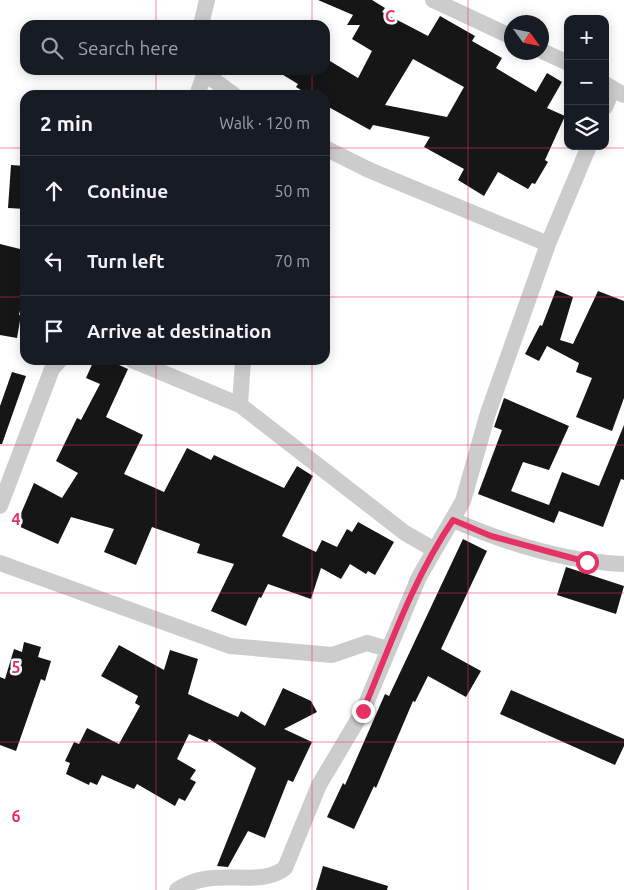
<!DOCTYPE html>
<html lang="en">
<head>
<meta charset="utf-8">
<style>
	body { margin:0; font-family:Ubuntu,sans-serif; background:#242831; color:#f1f3f6 }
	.controls { position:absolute; right:15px; top:15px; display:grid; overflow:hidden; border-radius:10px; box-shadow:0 2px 12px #0003 }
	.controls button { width:45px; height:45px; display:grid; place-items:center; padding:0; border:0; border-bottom:1px solid #363941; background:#171b24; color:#f1f3f6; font:25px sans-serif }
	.compass { position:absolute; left:504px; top:15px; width:45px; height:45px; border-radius:50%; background:#171b24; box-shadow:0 2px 12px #0003; rotate:123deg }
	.stop { position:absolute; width:15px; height:15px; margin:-11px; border:4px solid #e53164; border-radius:50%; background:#fff }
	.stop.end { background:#e53164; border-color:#fff; box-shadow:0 1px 5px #0008 }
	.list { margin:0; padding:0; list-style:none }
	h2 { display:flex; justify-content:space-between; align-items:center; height:65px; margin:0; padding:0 20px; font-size:21px }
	h2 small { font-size:16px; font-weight:400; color:#9ea1a6 }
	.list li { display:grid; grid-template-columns:32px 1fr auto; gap:15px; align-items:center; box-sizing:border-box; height:70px; padding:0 20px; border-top:1px solid #363941 }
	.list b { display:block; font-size:19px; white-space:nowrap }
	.list em { font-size:16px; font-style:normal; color:#9ea1a6 }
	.icon { flex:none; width:28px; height:28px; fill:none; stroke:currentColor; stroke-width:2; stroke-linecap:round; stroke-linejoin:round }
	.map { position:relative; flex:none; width:624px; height:890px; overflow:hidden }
	.search { position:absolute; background:#171b24; box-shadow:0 2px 12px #0003; left:20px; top:20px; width:310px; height:55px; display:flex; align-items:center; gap:12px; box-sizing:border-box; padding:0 18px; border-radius:15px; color:#9ea1a6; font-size:19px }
	.panel { position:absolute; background:#171b24; box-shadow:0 2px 12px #0003; left:20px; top:90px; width:310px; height:275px; border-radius:15px }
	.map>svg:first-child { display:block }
	.building { fill:#161616; fill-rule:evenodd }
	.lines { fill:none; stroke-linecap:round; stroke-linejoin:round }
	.street { stroke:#ccc; stroke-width:16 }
	.route { stroke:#e53164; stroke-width:6 }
	.grid { fill:none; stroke:#e53164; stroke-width:1; stroke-opacity:0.55 }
	.grid-label { font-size:16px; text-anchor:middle; font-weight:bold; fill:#e53164; stroke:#fff; stroke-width:5; stroke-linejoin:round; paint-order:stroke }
</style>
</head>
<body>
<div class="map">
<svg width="624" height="890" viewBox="0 0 624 890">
	<rect width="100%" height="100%" fill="#fff"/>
	<!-- building -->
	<path class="building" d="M318 0H372L385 8 382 12 428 36 440 16 475 36 472 41 502 58 496 68 536 92 547 73 562 82 547 108 565 116 545 160 548 162 535 184 532 183 528 189 498 172 484 196 458 180 464 169 424 147 430 137 373 125 370 130 325 105V95H309L296 87 298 84 275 70H325V58L358 78 372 51 352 39 360 25H347L353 15ZM413 59 464 87 447 117 385 105Z
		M11 165 25 166V209L8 208Z
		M0 244 24 250 22 259 25 260V289L19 315H21L17 338 0 335Z
		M556 290 573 297 560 340 573 344 598 291 624 301V398L612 431 576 417 592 378 576 372 579 363 547 346 539 361 525 354 540 325 542 326Z
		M94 360H108L128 369 106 417 143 435 124 474 164 492 187 448 211 460 214 455 284 488 297 466 313 476 282 536 316 552 322 540 337 547 347 529 352 532 358 522 394 542 375 575 368 571 366 574 350 564 341 579 321 568 311 599 268 584 261 598 259 597 246 626 211 611 234 564 197 553 200 544 152 527 136 565 104 552 114 529 71 517 58 544 16 525 34 483 62 498 78 473 56 461 77 418 81 420 100 384 86 378Z
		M12 372 26 376 2 444H0V406Z
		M504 398 569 426 549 470 523 462 511 491 549 505 562 472 599 486 624 425V480L621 479 603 527 559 511 554 523 478 494 502 430 494 427Z
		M463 539 487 551 441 649 481 671 466 697 428 676 415 702 413 701 376 788 374 786 354 829 327 817 343 783 345 785 385 694 389 696Z
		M566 567 624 586 616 614 557 595Z
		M24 642 41 647 38 657 51 661 45 681 41 679 16 751 0 745V677L5 679 14 649 22 652Z
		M119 645 164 670 170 650 198 659 188 694 238 717 241 711 265 726 283 688 311 701 317 712 284 729 312 742 293 782 288 780 265 838 248 831 228 867 217 866 256 768 209 739 207 742 189 734 177 759 196 770 190 779 196 782 185 801 179 798 175 806 137 784 134 789 102 775 97 785 90 782 89 785 66 774 70 763 65 761 74 742 79 744 87 728 119 744 140 706 135 703 138 696 101 676Z
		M511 690 624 739V746L615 765 500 714Z
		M323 866 388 886 387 890H316Z"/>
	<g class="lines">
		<!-- street -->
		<path class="street" d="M433 0 512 37
			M201 25 207 0
			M542 51 568 63
			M209 70 215 81 234 95
			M605 84 624 95
			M197 95 206 70
			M605 107 613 89
			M325 148 369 170 548 244
			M132 360 240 405 405 533 433 549
			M240 405 243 360
			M0 506 52 369 60 360
			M453 520C506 543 565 562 624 564
			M0 563 230 646 332 655 367 643 388 649
			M177 890C216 864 257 890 285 868L319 785 363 711 419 577 463 501 488 413 548 244 589 146"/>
	</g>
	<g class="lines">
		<!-- route -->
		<path class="route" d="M363 711C390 646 413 579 453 520L491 536 587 562"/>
	</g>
	<!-- grid -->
	<path class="grid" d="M156 0V25M312 0V25M468 0V890M156 70V95M312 70V95M0 148H25M325 148H624M0 297H25M325 297H624M156 360V890M312 360V890M0 445H624M0 593H624M0 742H624"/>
	<g class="grid-label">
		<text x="390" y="22">C</text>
		<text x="16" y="525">4</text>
		<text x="16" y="673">5</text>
		<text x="16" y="822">6</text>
	</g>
</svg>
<div class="controls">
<button>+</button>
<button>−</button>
<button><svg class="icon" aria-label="layers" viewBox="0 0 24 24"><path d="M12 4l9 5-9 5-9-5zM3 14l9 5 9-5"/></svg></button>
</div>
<svg class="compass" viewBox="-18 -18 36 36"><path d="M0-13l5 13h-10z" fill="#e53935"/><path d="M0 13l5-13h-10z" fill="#9ea1a6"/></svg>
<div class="stop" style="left:587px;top:562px"></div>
<div class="stop end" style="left:363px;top:711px"></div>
<div class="search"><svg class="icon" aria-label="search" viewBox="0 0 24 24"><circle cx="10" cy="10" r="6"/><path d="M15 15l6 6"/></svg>Search here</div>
<section class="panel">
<h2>2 min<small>Walk · 120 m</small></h2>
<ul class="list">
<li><svg class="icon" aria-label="ahead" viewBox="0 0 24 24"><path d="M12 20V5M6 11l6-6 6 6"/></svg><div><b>Continue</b></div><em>50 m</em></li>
<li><svg class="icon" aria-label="left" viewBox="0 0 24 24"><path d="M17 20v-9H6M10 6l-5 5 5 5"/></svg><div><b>Turn left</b></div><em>70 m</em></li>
<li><svg class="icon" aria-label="arrive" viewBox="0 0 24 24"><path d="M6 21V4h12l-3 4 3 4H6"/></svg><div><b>Arrive at destination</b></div></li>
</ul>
</section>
</div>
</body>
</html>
